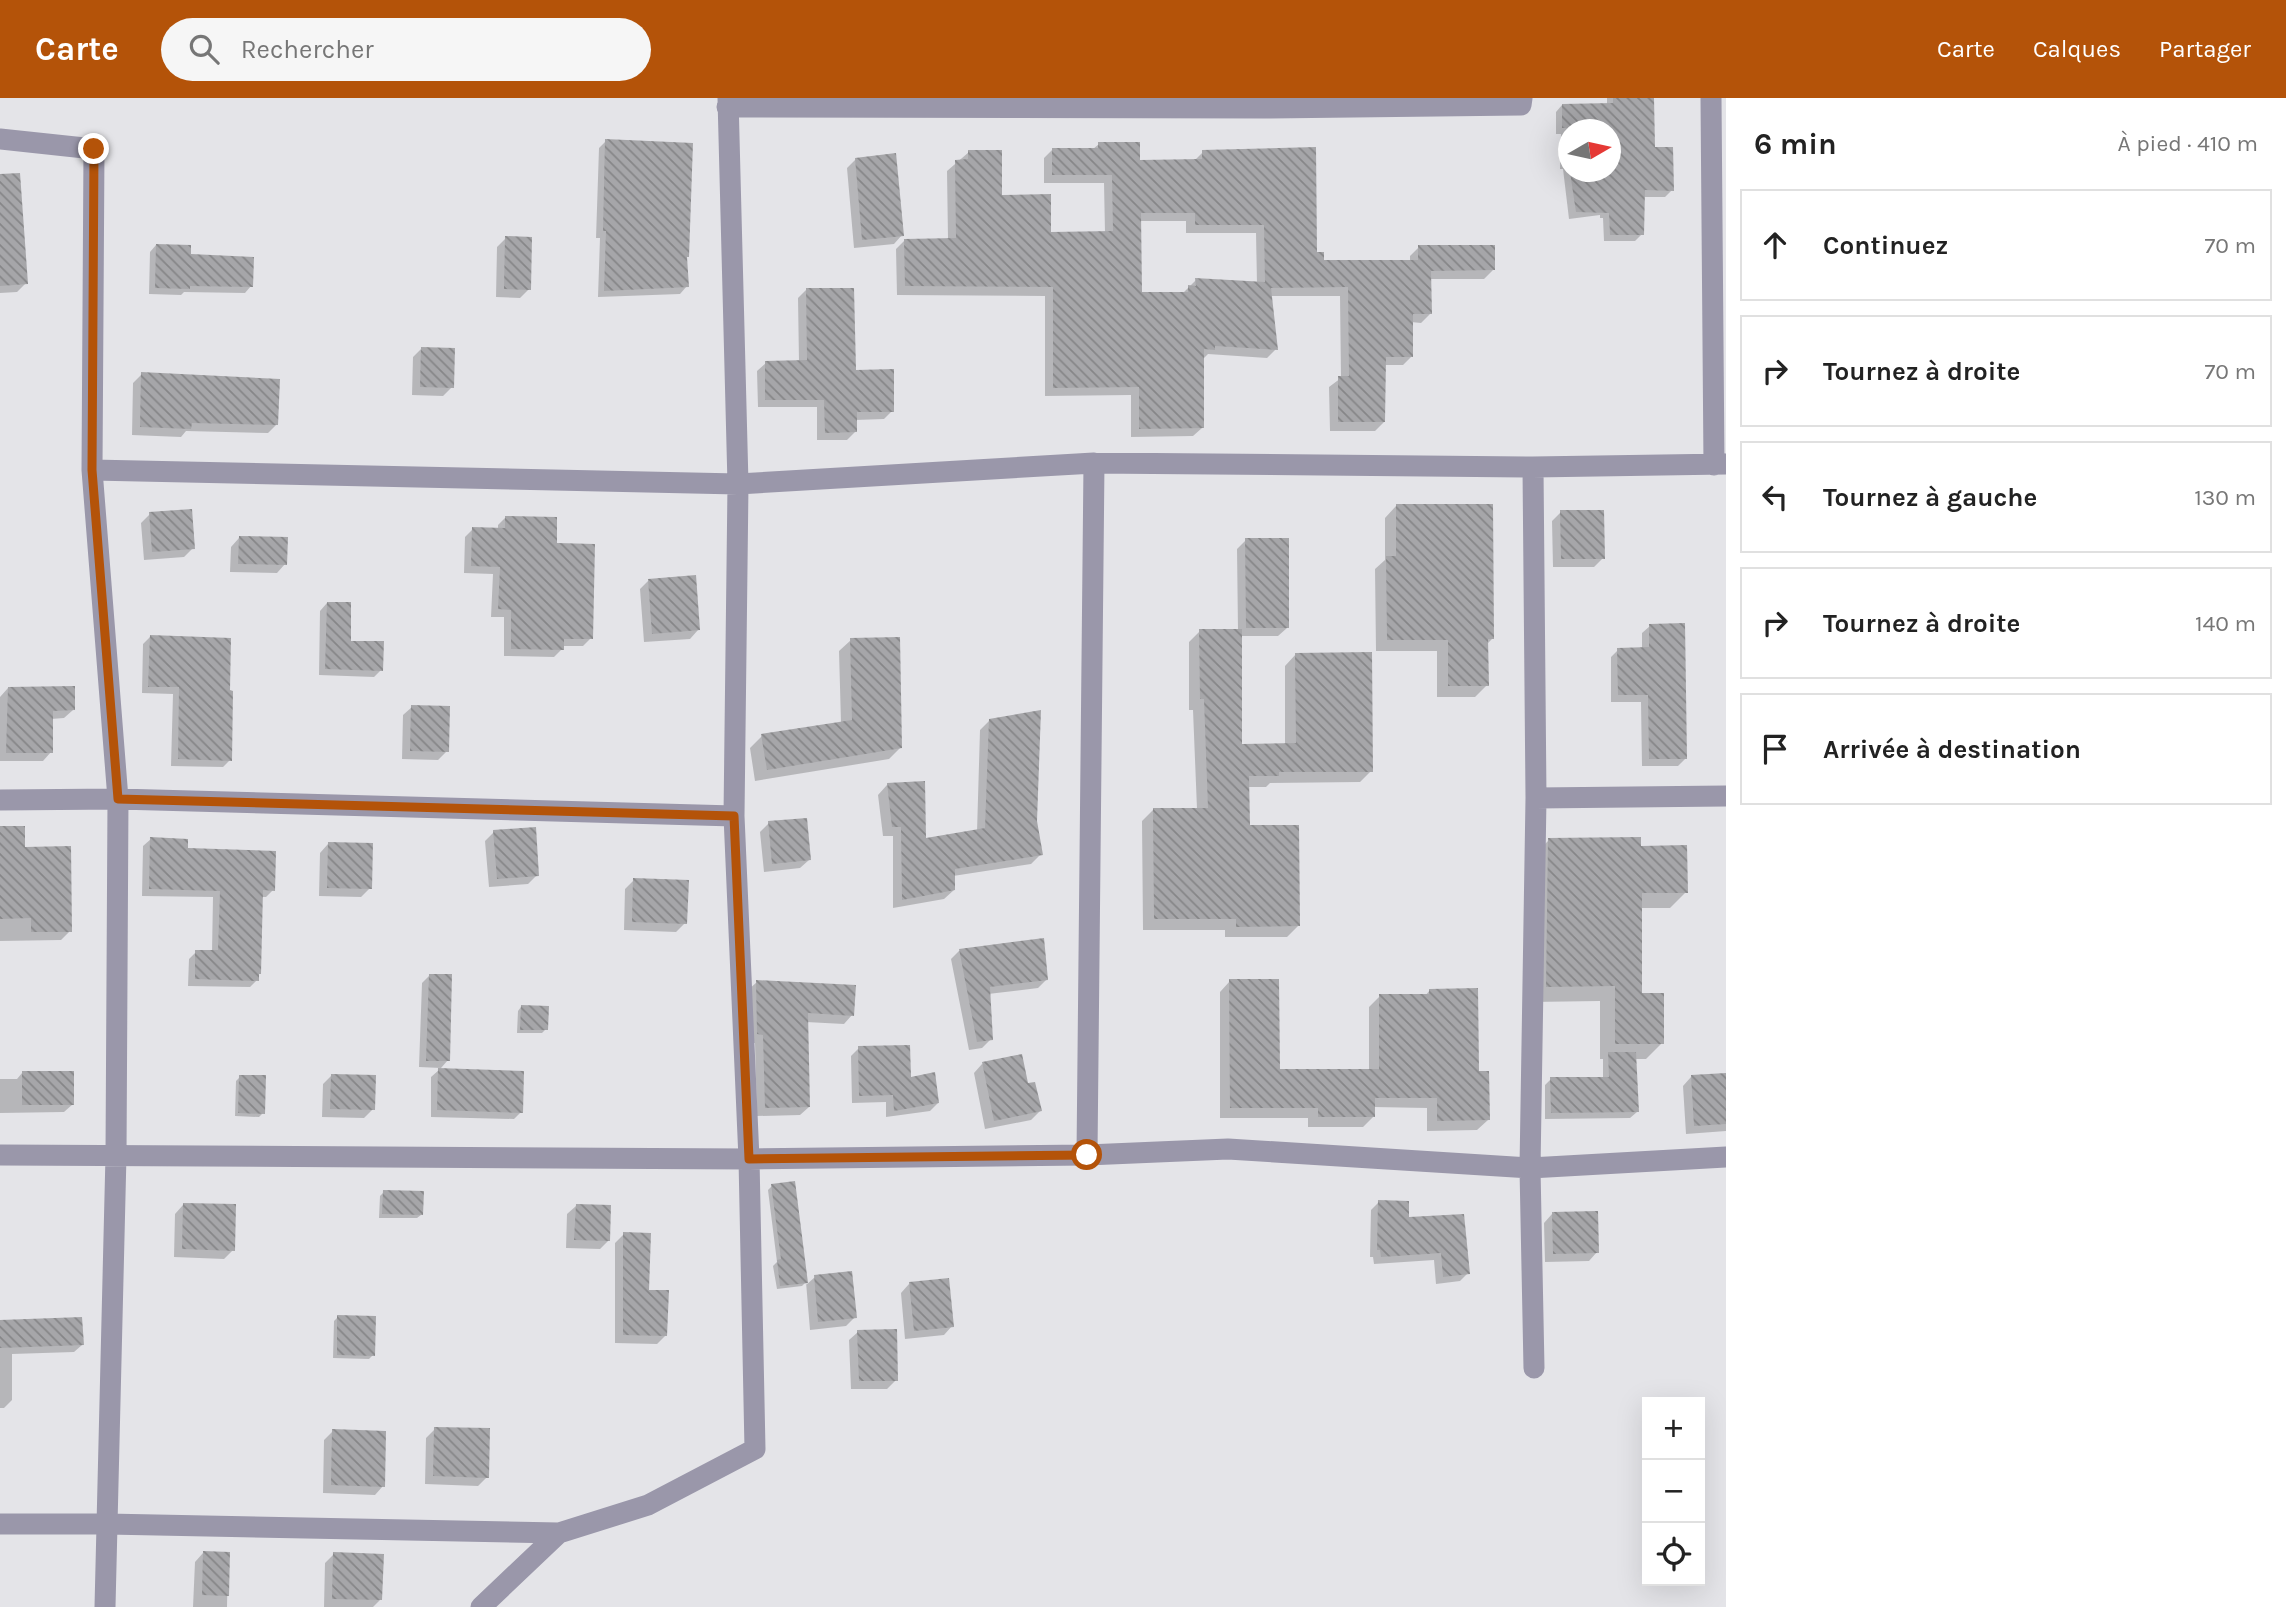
<!DOCTYPE html>
<html lang="fr">
<head>
<meta charset="utf-8">
<style>
	body { margin:0; font-family:Karla,sans-serif; background:#f6f6f6; color:#222 }
	.controls { position:absolute; right:21px; bottom:21px; display:grid; overflow:hidden; border-radius:0px; box-shadow:0 7px 28px #0002 }
	.controls button { width:63px; height:63px; display:grid; place-items:center; padding:0; border:0; border-bottom:2px solid #e0e0e0; background:#fff; color:#222; font:35px sans-serif }
	.compass { position:absolute; left:1558px; top:21px; width:63px; height:63px; border-radius:50%; background:#fff; box-shadow:0 7px 28px #0002; rotate:81deg }
	.stop { position:absolute; width:21px; height:21px; margin:-16px; border:5px solid #b45309; border-radius:50%; background:#fff }
	.stop.end { background:#b45309; border-color:#fff; box-shadow:0 2px 7px #0008 }
	.list { margin:0; padding:0; list-style:none }
	h2 { display:flex; justify-content:space-between; align-items:center; height:91px; margin:0; padding:0 28px; font-size:30px }
	h2 small { font-size:23px; font-weight:400; color:#767676 }
	.list li { display:grid; grid-template-columns:46px 1fr auto; gap:21px; align-items:center; box-sizing:border-box; height:112px; margin:0 14px 14px; padding:0 14px; border:2px solid #e0e0e0; border-radius:0px }
	.list b { display:block; font-size:26px; white-space:nowrap }
	.list em { font-size:23px; font-style:normal; color:#767676 }
	.icon { flex:none; width:38px; height:38px; fill:none; stroke:currentColor; stroke-width:2; stroke-linecap:round; stroke-linejoin:round }
	.map { position:relative; flex:none; width:1726px; height:1509px; overflow:hidden }
	header { display:flex; align-items:center; gap:42px; box-sizing:border-box; height:98px; padding:0 35px; background:#b45309; color:#fff }
	header strong { font-size:33px }
	nav { display:flex; gap:38px; margin-inline-start:auto; font-size:24px }
	.search { width:490px; height:63px; background:#f6f6f6; display:flex; align-items:center; gap:18px; box-sizing:border-box; padding:0 24px; border-radius:38px; color:#767676; font-size:26px }
	main { display:flex }
	aside { flex:1; background:#fff }
	.map>svg:first-child { display:block }
	.shadow { fill:#0003; fill-rule:evenodd }
	.building { fill:url(#building-back-hatch); fill-rule:evenodd }
	.lines { fill:none; stroke-linecap:round; stroke-linejoin:round }
	.minor { stroke:#9a97aa; stroke-width:21 }
	.route { stroke:#b45309; stroke-width:9 }
</style>
</head>
<body>
<header>
<strong>Carte</strong>
<div class="search"><svg class="icon" aria-label="search" viewBox="0 0 24 24"><circle cx="10" cy="10" r="6"/><path d="M15 15l6 6"/></svg>Rechercher</div>
<nav><a>Carte</a><a>Calques</a><a>Partager</a></nav>
</header>
<main>
<div class="map">
<svg width="1726" height="1509" viewBox="0 0 1726 1509">
	<defs>
		<pattern id="building-back-hatch" width="6" height="6" patternUnits="userSpaceOnUse" patternTransform="scale(1.75)"><rect width="6" height="6" fill="#a6a6a9"/><path d="M-1 5l2 2M0 0l6 6M5-1l2 2" fill="none" stroke="#868688"/></pattern>
	</defs>
	<rect width="100%" height="100%" fill="#e4e4e8"/>
	<!-- shadow -->
	<path class="shadow" d="M1607 0H1653L1654 51 1672 92 1665 99H1643L1642 136 1635 143H1604L1603 120H1600V117L1569 121 1563 71H1560L1561 36H1556V14L1562 7H1607ZM1568 32H1610V74H1568Z
		M606 43 686 160 687 188 680 196 598 199 600 140H596L599 50Z
		M1099 46 1138 63H1194L1203 54 1322 164H1410V158L1419 149 1493 172 1484 181H1430V216L1421 225 1411 224 1412 258 1403 267H1384V324L1375 333H1330L1329 289 1341 280 1340 198H1270L1276 251 1267 260 1208 256 1204 260 1202 330 1193 338 1131 339V297L1045 298V198L897 197 896 151 905 142 948 141 947 73 969 54 1000 99 1049 135H1105L1104 85H1044V60L1053 51H1093ZM1139 123H1186V135H1256L1257 186 1196 182 1182 196 1140 195Z
		M856 61 902 137 894 146 854 150 847 70Z
		M0 114 26 185 17 194 0 195Z
		M506 140 529 191 520 200 496 199 497 149Z
		M156 147 189 158 251 188 245 195 184 194 181 197 149 196 150 154Z
		M806 192 855 273 892 313 884 321 855 322V334L847 342H817V309H758L757 273 766 265 799 264 798 200Z
		M422 250 452 289 443 298 412 297 413 259Z
		M142 276 277 326 268 335 186 333 181 339 132 337 133 285Z
		M1396 408 1492 541 1487 546V587L1475 599H1437V553H1376L1375 471 1385 462V420Z
		M1561 414 1603 460 1594 469H1553L1552 423Z
		M150 416 193 450 184 459 144 462 141 425Z
		M506 419 555 447 591 540 583 548H562V551L554 559 504 558V519H491L493 476 464 475 465 439 473 431 498 432V427Z
		M239 440 285 466 277 475 230 474 231 449Z
		M1246 442 1287 530 1278 538H1240V647H1285V568L1296 556 1371 673 1360 684 1270 685 1266 689H1247L1248 729 1298 828 1287 839H1225V832H1143L1142 723 1153 712 1197 711 1193 612H1189V544L1200 533H1238L1237 451Z
		M649 482 698 532 690 541 644 544 640 491Z
		M327 505 349 544 381 572 374 579 319 577 320 513Z
		M1650 528 1686 660 1678 668H1642L1641 604H1611V559L1618 552 1642 551V535Z
		M150 539 228 594 230 662 223 669 171 668 173 596 142 595 143 546Z
		M851 542 900 650 889 661 755 683 750 650 762 638 841 625 839 553Z
		M8 590 73 612 64 620 51 621V654L43 663H0V599Z
		M412 609 447 653 438 662 402 661 403 617Z
		M990 622 1036 724 1041 756 1031 766 953 778 954 792 944 801 893 810V738H883L878 697 887 687 925 742 977 734 980 632Z
		M769 725 809 762 800 770 764 774 760 734Z
		M0 730 23 750 70 833 61 842 0 843Z
		M494 734 537 777 528 786 489 789 485 743Z
		M151 741 186 751 273 792 266 799H261L257 882 250 889 188 888 189 861 196 854H212L213 799 142 798 143 748Z
		M1549 742 1639 750 1686 794 1670 810H1640L1641 897 1662 945 1646 961H1634L1637 1014 1630 1020 1545 1021V987L1551 981H1603V961H1600V903L1531 904 1534 757Z
		M328 746 370 790 361 799 319 798 320 755Z
		M634 782 685 825 676 834 624 832 625 791Z
		M1042 842 1047 881 1038 890 988 896 991 941 982 950 969 952 951 861 959 853Z
		M430 877 448 962 441 970 419 969 422 885Z
		M1230 883 1278 973H1369V909L1380 898H1425L1430 892 1477 975 1488 1022 1477 1032 1427 1033V1010L1374 1009V1018L1363 1029H1308V1020H1220V894Z
		M757 884 852 917 844 926 806 924 809 1009 800 1017 757 1018 755 945H749L748 892Z
		M521 909 546 931 542 935H517L518 913Z
		M859 950 909 981 938 1005 930 1013 886 1019V1004L852 1005 851 958Z
		M982 966 1027 987 1040 1013 1031 1022 985 1031 974 975Z
		M439 972 521 1014 514 1021 431 1019V979Z
		M22 975 73 1006 64 1014 0 1015V981H17Z
		M1726 976V1033L1686 1036 1683 988 1691 979Z
		M332 977 373 1011 364 1020 322 1019 323 986Z
		M240 979 263 1015 259 1019 235 1018 236 983Z
		M794 1085 806 1187 815 1179 855 1219 846 1228 810 1232 806 1184 802 1188 777 1191 773 1168 777 1164 768 1092 772 1088Z
		M384 1094 421 1117 417 1120H379L380 1098Z
		M1379 1104 1407 1121 1468 1175 1460 1183 1436 1186 1434 1162 1374 1166 1373 1159H1370L1371 1112Z
		M183 1107 233 1152 224 1161 174 1159 175 1116Z
		M576 1108 609 1142 600 1151 566 1150 567 1116Z
		M1552 1116 1597 1154 1589 1163 1545 1164 1544 1125Z
		M624 1136 666 1237 657 1246 615 1245V1145Z
		M909 1186 952 1228 944 1237 905 1241 901 1195Z
		M338 1219 373 1257 369 1261 333 1260 334 1223Z
		M0 1223 82 1247 74 1254 12 1256V1302L4 1310H0Z
		M858 1234 896 1282 887 1291H851L849 1242Z
		M435 1331 487 1379 478 1388 425 1386 426 1340Z
		M333 1333 383 1388 375 1397 323 1395 324 1342Z
		M203 1455 228 1456 227 1509H193L195 1464Z
		M334 1456 381 1501 373 1509H324L325 1465Z"/>
	<!-- building -->
	<path class="building" d="M1613 0H1654L1655 49H1673L1674 93 1645 92 1644 137H1610L1609 115 1576 114 1570 74H1611V32H1569V65H1566L1567 30H1562V6L1613 5Z
		M605 41 693 45 689 159H687L689 189 604 193 606 133H603Z
		M1098 44H1140V62L1202 61V52L1316 49 1317 154H1324V162H1418V147H1495V172L1431 173 1432 216H1413V259H1386L1385 324H1338V278H1349L1348 189 1271 190 1278 252 1215 248V252L1204 251V330L1139 331V289L1053 290V189L905 188 904 141 956 140 955 62 968 61V52H1002V97L1051 96V134L1113 133 1112 77H1052V50H1098ZM1141 115H1195V127H1264L1265 184 1195 180 1196 188 1188 187V194H1142Z
		M896 55 904 138 862 142 855 60Z
		M20 75 28 186 0 188V76Z
		M505 138 532 139 531 192 504 191Z
		M156 146 191 147V156L254 159 253 189 190 188V191L155 190Z
		M806 190H854L856 272 894 271V314H857V334L825 335 824 302H765V263L807 262Z
		M421 249 455 250 454 290 420 289Z
		M141 274 280 281 278 327 192 325 191 331 140 329Z
		M1396 406H1493L1494 541H1488L1489 588H1448V542H1387L1386 458H1396Z
		M192 411 195 451 152 454 149 414Z
		M1560 412H1604L1605 461H1561Z
		M505 418 557 419V445L595 446 593 541H564V552L511 551V512L498 511 500 469 471 468 472 429 505 430Z
		M239 438 288 439 287 467 238 466Z
		M1245 440H1289V530H1246Z
		M696 477 700 532 652 536 648 481Z
		M327 504H351V543H384L383 573 325 571Z
		M1685 525 1687 661H1649L1648 597H1618L1617 550 1649 549V526Z
		M1199 531H1242V646L1296 645 1295 555 1372 554 1373 674H1279V678H1249L1250 727H1299L1300 828 1236 829V821H1154L1153 710H1208L1204 601H1200Z
		M150 537 231 540 230 592 233 593 232 663 178 661 179 589H148Z
		M900 539 902 650 767 672 761 636 852 622 850 540Z
		M75 588V612L53 613V655H6L8 589Z
		M411 607 450 608 449 654 410 653Z
		M1041 612 1037 723 1043 757 955 771V792L902 802 901 729H892L887 685 925 683 926 740 985 730 989 621Z
		M807 720 811 762 772 766 768 723Z
		M0 728H25V749L71 748 72 834H31V820L0 821Z
		M536 729 539 778 497 781 493 732Z
		M150 739 188 741V750L276 753 275 793 263 792 261 876H259V883L195 881V852H218L220 793 149 791Z
		M1641 739V748L1687 747 1688 795H1642V895H1664V946H1615V888L1546 889 1548 740Z
		M328 744 373 745 372 791 327 790Z
		M633 780 689 782 687 826 632 824Z
		M1044 840 1048 882 990 889 993 942 977 944 959 851Z
		M429 876H452L450 963H426Z
		M1229 881H1279L1280 971H1379V896H1429V891L1478 890 1479 973H1489L1490 1022 1437 1023V1000H1375V1019H1318V1010H1230Z
		M756 882 856 887 854 918 808 915 810 1009 765 1010 763 937 757 936Z
		M521 907 549 908 548 932H520Z
		M910 947 911 979 935 974 939 1005 894 1013 893 997 859 998 858 948Z
		M1608 954H1636L1639 1014 1551 1015 1550 979H1609Z
		M1022 956 1028 985 1035 984 1042 1013 994 1023 982 964Z
		M438 970 524 973 523 1015 437 1012Z
		M22 973H74V1007H22Z
		M1726 975V1026L1694 1028 1691 977Z
		M331 976 376 977 375 1012 330 1011Z
		M239 977H266L265 1016 238 1015Z
		M795 1083 808 1185 780 1188 777 1162 781 1161 771 1086Z
		M383 1092 424 1093 423 1117 382 1116Z
		M1378 1102 1409 1103V1119L1464 1116 1470 1176 1443 1179 1441 1155 1381 1159 1380 1152H1377Z
		M183 1105 236 1106 235 1153 182 1151Z
		M576 1106 611 1107 610 1143 574 1142Z
		M1598 1113 1599 1155 1553 1156 1552 1114Z
		M623 1134 651 1135 649 1192H669L667 1238 623 1237Z
		M852 1173 857 1220 818 1224 814 1177Z
		M949 1180 954 1229 914 1233 909 1184Z
		M337 1217 376 1218 375 1258 337 1257Z
		M82 1219 84 1247 0 1250V1222Z
		M897 1231 898 1283H859L857 1232Z
		M434 1329 490 1330 489 1380 433 1378Z
		M332 1331 386 1333 385 1389 331 1387Z
		M203 1453 230 1454 229 1498 202 1497Z
		M333 1454 384 1456 382 1502 332 1501Z"/>
	<g class="lines">
		<!-- minor -->
		<path class="minor" d="M1711 0 1714 367
			M727 9 1268 10 1521 7 1522 0
			M0 41 94 51 92 372 118 701 116 1057 105 1509
			M1533 369 1536 700 1530 1070 1534 1270
			M92 372 738 386 1094 365 1533 369 1726 366
			M1536 700 1726 698
			M0 702 118 701 734 718
			M0 1057 749 1061 1087 1057 1228 1051 1530 1070 1726 1059
			M1087 1057 1094 365
			M0 1426H107L559 1435 648 1407 755 1351 749 1061 734 718 738 386 728 0
			M481 1509 559 1435"/>
	</g>
	<g class="lines">
		<!-- route -->
		<path class="route" d="M94 51 92 372 118 701 734 718 749 1061 1087 1057"/>
	</g>
</svg>
<div class="controls">
<button>+</button>
<button>−</button>
<button><svg class="icon" aria-label="locate" viewBox="0 0 24 24"><circle cx="12" cy="12" r="6"/><path d="M12 2v4M12 18v4M2 12h4M18 12h4"/></svg></button>
</div>
<svg class="compass" viewBox="-18 -18 36 36"><path d="M0-13l5 13h-10z" fill="#e53935"/><path d="M0 13l5-13h-10z" fill="#767676"/></svg>
<div class="stop" style="left:1087px;top:1057px"></div>
<div class="stop end" style="left:94px;top:51px"></div>
</div>
<aside>
<h2>6 min<small>À pied · 410 m</small></h2>
<ul class="list">
<li><svg class="icon" aria-label="ahead" viewBox="0 0 24 24"><path d="M12 20V5M6 11l6-6 6 6"/></svg><div><b>Continuez</b></div><em>70 m</em></li>
<li><svg class="icon" aria-label="right" viewBox="0 0 24 24"><path d="M7 20v-9h11M14 6l5 5-5 5"/></svg><div><b>Tournez à droite</b></div><em>70 m</em></li>
<li><svg class="icon" aria-label="left" viewBox="0 0 24 24"><path d="M17 20v-9H6M10 6l-5 5 5 5"/></svg><div><b>Tournez à gauche</b></div><em>130 m</em></li>
<li><svg class="icon" aria-label="right" viewBox="0 0 24 24"><path d="M7 20v-9h11M14 6l5 5-5 5"/></svg><div><b>Tournez à droite</b></div><em>140 m</em></li>
<li><svg class="icon" aria-label="arrive" viewBox="0 0 24 24"><path d="M6 21V4h12l-3 4 3 4H6"/></svg><div><b>Arrivée à destination</b></div></li>
</ul>
</aside>
</main>
</body>
</html>
